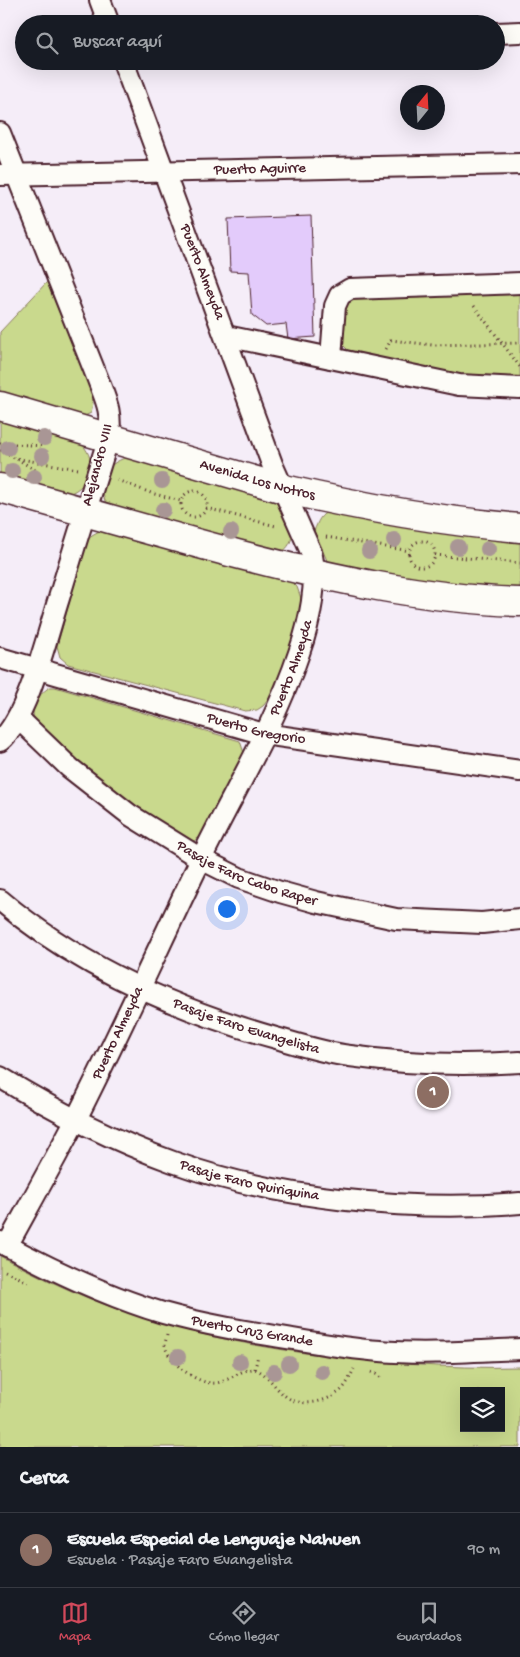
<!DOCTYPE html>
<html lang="es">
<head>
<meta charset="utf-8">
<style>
	body { margin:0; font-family:"Gochi Hand",sans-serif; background:#20242c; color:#f1f3f6 }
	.controls { position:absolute; right:15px; bottom:15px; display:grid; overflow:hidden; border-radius:0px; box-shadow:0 5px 20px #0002 }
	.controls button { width:45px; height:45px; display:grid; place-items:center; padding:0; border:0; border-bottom:1px solid #363941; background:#171b24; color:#f1f3f6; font:25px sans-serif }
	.compass { position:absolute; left:400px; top:85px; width:45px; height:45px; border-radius:50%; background:#171b24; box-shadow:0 5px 20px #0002; rotate:18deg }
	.you { position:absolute; left:226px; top:908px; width:18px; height:18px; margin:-12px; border:4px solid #fff; border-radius:50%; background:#1a73e8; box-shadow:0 0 0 8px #1a73e833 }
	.badge { display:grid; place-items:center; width:32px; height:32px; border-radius:50%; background:#d1495b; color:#fff; font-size:16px; font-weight:700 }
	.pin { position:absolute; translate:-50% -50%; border:2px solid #fff; box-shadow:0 1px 5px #0006 }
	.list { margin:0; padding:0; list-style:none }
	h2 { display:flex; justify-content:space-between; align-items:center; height:65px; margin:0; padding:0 20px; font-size:21px }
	h2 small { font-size:16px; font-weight:400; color:#9ea1a6 }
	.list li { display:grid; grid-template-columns:32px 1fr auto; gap:15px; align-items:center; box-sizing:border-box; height:75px; padding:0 20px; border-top:1px solid #363941 }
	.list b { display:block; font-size:19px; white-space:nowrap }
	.list p { margin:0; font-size:16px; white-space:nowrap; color:#9ea1a6 }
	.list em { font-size:16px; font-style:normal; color:#9ea1a6 }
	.icon { flex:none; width:28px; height:28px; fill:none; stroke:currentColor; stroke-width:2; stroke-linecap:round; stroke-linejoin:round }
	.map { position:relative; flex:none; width:520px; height:1447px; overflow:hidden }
	.search { position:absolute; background:#171b24; box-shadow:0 5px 20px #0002; left:15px; right:15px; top:15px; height:55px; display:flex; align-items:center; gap:12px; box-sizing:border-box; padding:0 18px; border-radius:28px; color:#9ea1a6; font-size:19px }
	.sheet { height:140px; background:#171b24 }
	nav { display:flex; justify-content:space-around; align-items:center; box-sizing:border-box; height:70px; border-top:1px solid #363941; background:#171b24; font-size:14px; color:#9ea1a6 }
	nav a { display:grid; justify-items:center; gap:2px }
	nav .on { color:#d1495b }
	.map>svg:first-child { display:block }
	.green { fill:#c9d98d; stroke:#8a7c5c; fill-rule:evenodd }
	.building { fill:#e3cbfb; stroke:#4a1f2b }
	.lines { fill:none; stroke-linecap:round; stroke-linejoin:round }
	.street-casing { stroke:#4a1f2b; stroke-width:24 }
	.secondary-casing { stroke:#4a1f2b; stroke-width:31 }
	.path { stroke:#4a1f2b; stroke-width:3; stroke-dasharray:1 4; stroke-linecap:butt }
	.street { stroke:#fdfcf7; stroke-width:20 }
	.secondary { stroke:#fdfcf7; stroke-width:28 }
	.tree { fill:#a99695 }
	.labels { text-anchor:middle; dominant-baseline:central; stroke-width:4.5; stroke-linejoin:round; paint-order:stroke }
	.street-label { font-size:15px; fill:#4a1f2b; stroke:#fdfcf7 }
</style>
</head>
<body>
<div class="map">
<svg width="520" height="1447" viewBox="0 0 520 1447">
	<rect width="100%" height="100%" fill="#f5edf8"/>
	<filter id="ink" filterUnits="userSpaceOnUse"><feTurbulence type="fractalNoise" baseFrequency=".02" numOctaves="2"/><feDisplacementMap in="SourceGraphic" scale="10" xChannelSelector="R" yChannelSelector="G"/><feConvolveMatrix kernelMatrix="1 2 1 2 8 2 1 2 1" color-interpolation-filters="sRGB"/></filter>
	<g filter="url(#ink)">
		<!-- green -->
		<path class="green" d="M47 282 91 391 93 403 91 413 78 419 0 396V332Z
			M520 289V378L460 375 406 366 354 356 341 343 339 309 346 299Z
			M0 416 78 439C83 445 89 452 90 460 93 476 81 490 68 494L0 477Z
			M127 457 274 500C287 516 303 537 281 553L108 507C101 496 100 477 109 468 114 462 120 460 127 457Z
			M330 511 520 539V591L412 579 329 565 314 531C318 522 320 514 330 511Z
			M101 530 286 576 297 587 302 601 303 619 279 680 268 700 263 706 257 710 245 711 68 664 60 657 57 646 86 543 92 535Z
			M50 687H55L240 741 244 753 201 836 194 841 187 840C146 814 106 787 68 755 56 745 40 734 34 719 30 705 39 694 50 687Z
			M0 1256C38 1276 77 1295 117 1309 178 1331 241 1344 305 1353 378 1363 446 1369 520 1367V1447H0ZM464 1391H501V1428H464Z"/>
		<!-- building -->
		<path class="building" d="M311 216 315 337 288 339 286 324 266 326 252 315 249 272 230 271 228 219Z"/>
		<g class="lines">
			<!-- street casing -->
			<g class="street-casing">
				<g id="street">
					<path d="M100 0 109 24"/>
					<path d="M496 33 520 32"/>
					<path d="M0 133 97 377C106 401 112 410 109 437 92 491 75 544 59 598 47 635 28 717 0 741"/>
					<path id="s1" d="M0 175 520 164"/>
					<path d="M226 336 459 385 520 388"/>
					<path d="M331 358 335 306 340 295 350 289 520 283"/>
					<path id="s2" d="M0 658 264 734 520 771"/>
					<path id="s3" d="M18 718 70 768 130 815 201 859 239 878 280 892 316 902 396 919 482 923 520 919"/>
					<path id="s4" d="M0 900C79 967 177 1010 276 1038 300 1045 325 1053 350 1056 406 1064 463 1066 520 1062"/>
					<path id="s5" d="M0 1077C55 1111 112 1140 173 1162 275 1199 412 1212 520 1203"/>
					<path id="s6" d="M0 1242C52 1270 106 1296 163 1313 206 1325 250 1332 293 1339 322 1344 351 1349 380 1351 426 1355 473 1351 520 1349"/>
					<path id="s7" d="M7 1246C30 1204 53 1163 75 1121 119 1035 158 948 200 861 233 793 275 725 299 653 309 625 319 581 311 552L272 464 123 61"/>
				</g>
			</g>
			<!-- secondary casing -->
			<g class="secondary-casing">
				<g id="secondary">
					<path id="s8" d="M0 406 284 489C361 507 440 521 520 528"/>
					<path d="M0 488C79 510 158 533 237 554 329 578 424 599 520 602"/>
				</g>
			</g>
			<!-- path -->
			<path class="path" d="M474 306 520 367
				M386 349 391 340 432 345 520 343
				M0 443 44 446
				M0 450 14 458 78 469
				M17 459 37 471
				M117 480 151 493 181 501
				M181 504a13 13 0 1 1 26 0a13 13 0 1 1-26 0Z
				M206 508 276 526
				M326 537 410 551
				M409 554a13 13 0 1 1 26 0a13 13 0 1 1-26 0Z
				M435 555 520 563
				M5 1271 28 1282
				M167 1335C166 1339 165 1343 165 1346 169 1363 198 1385 216 1383 230 1381 240 1369 255 1369 268 1374 274 1387 284 1395 299 1408 324 1403 339 1392 346 1387 350 1377 354 1369
				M255 1369 258 1355
				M371 1372 378 1375 383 1380"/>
			<!-- street -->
			<use href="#street" class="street"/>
			<!-- secondary -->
			<use href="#secondary" class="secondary"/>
		</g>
		<!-- trees -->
		<g class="tree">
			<circle cx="44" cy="438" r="8"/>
			<circle cx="8" cy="448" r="8"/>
			<circle cx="42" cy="456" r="8"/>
			<circle cx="12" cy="471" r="8"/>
			<circle cx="34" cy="477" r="8"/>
			<circle cx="162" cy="481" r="8"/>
			<circle cx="163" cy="510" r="8"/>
			<circle cx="231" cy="532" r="8"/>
			<circle cx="394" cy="540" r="8"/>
			<circle cx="458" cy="547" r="8"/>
			<circle cx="488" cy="549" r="8"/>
			<circle cx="369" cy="551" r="8"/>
			<circle cx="178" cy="1357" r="8"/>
			<circle cx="240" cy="1362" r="8"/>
			<circle cx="289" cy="1364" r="8"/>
			<circle cx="274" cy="1372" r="8"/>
			<circle cx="322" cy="1372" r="8"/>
		</g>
	</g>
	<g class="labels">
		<!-- street labels -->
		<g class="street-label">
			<text stroke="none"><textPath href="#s1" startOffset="260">Puerto Aguirre</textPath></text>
			<text transform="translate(202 272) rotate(69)">Puerto Almeyda</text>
			<text transform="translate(98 465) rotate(-75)">Alejandro VIII</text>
			<text stroke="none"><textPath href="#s8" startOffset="268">Avenida Los Notros</textPath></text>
			<text stroke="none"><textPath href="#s7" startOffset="645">Puerto Almeyda</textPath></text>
			<text stroke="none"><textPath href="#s2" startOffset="266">Puerto Gregorio</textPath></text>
			<text stroke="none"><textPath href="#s3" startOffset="280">Pasaje Faro Cabo Raper</textPath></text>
			<text stroke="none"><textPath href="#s4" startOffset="279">Pasaje Faro Evangelista</textPath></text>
			<text stroke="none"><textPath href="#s7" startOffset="240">Puerto Almeyda</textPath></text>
			<text stroke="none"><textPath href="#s5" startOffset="272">Pasaje Faro Quiriquina</textPath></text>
			<text stroke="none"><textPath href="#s6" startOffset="269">Puerto Cruz Grande</textPath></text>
		</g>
	</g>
</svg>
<div class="controls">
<button><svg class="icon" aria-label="layers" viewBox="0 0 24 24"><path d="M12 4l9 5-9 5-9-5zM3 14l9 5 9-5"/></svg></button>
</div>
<svg class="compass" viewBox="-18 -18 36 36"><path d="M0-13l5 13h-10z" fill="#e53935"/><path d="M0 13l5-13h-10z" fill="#9ea1a6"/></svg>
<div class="you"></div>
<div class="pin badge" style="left:433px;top:1092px;background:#8d6e63">1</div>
<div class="search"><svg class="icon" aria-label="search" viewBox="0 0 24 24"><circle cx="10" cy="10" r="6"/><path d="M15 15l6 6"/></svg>Buscar aquí</div>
</div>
<section class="sheet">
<h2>Cerca<small></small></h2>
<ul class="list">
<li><span class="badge" style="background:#8d6e63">1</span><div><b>Escuela Especial de Lenguaje Nahuen</b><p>Escuela · Pasaje Faro Evangelista</p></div><em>90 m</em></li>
</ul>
</section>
<nav>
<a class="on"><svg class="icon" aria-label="map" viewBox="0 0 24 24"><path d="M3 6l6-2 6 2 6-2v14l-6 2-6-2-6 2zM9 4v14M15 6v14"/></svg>Mapa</a>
<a><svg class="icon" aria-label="directions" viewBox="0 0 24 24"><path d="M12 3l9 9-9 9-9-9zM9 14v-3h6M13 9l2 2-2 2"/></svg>Cómo llegar</a>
<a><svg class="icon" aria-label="saved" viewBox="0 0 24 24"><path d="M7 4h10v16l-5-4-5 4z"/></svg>Guardados</a>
</nav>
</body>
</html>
